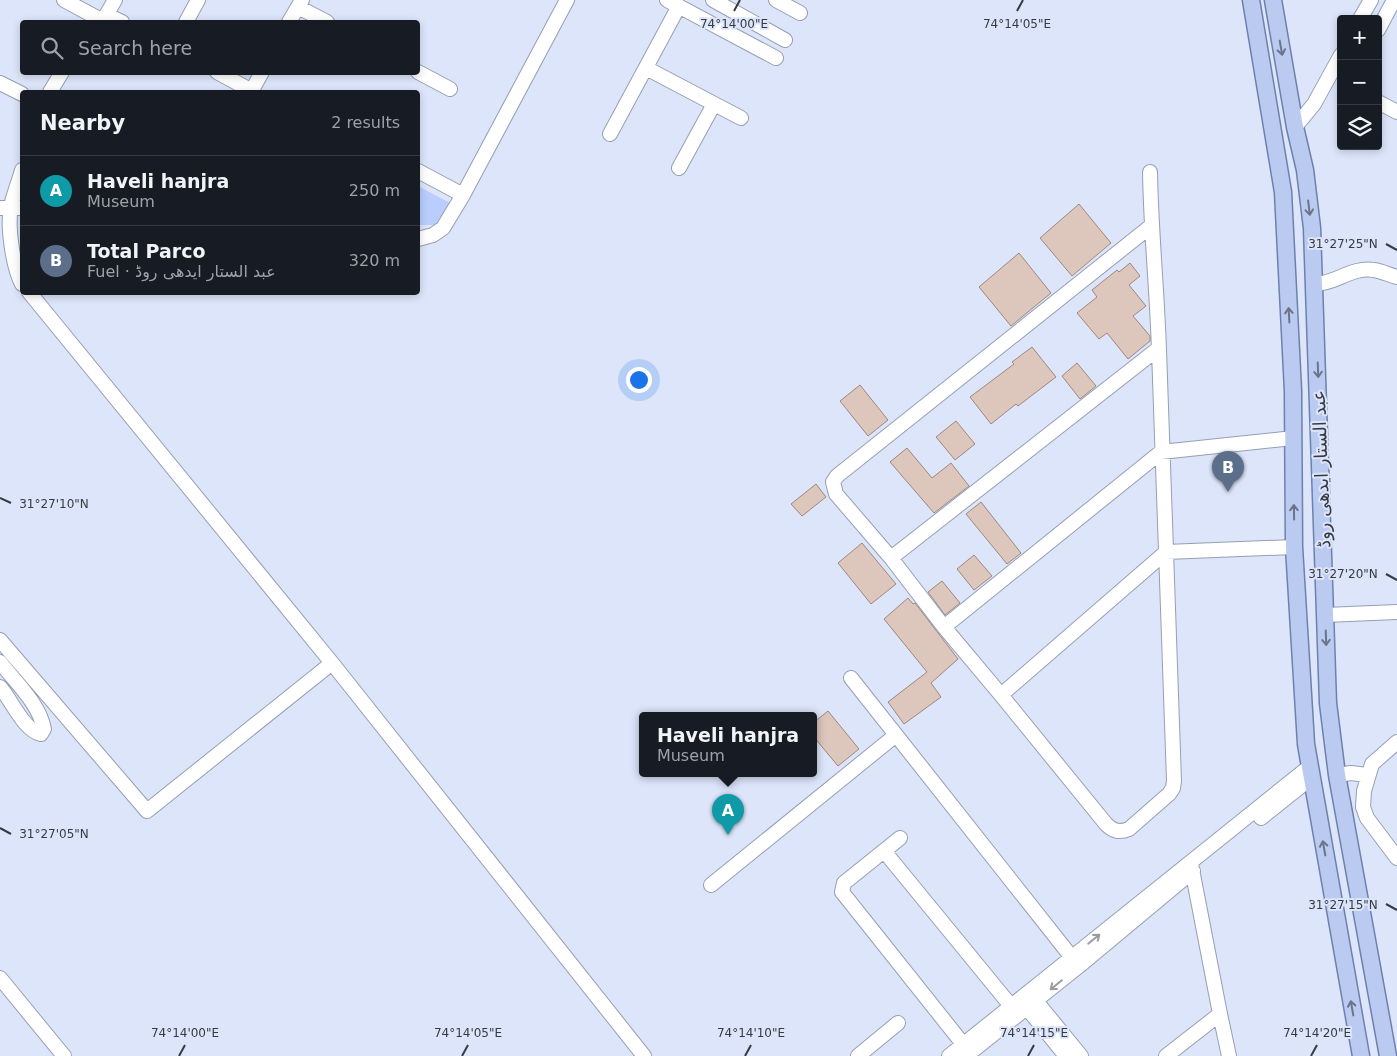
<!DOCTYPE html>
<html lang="en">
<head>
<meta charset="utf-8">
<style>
	body { margin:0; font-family:"DejaVu Sans","Noto Sans Arabic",sans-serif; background:#20242c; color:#f1f3f6 }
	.controls { position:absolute; right:15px; top:15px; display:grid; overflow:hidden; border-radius:5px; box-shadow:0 2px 8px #0003 }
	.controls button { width:45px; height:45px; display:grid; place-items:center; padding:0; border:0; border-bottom:1px solid #363941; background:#171b24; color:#f1f3f6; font:25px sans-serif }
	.you { position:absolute; left:638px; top:379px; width:18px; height:18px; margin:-12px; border:4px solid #fff; border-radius:50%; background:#1a73e8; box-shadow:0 0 0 8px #1a73e833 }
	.badge { display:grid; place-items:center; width:32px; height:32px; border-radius:50%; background:#b45309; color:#fff; font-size:16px; font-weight:700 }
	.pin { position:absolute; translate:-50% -41px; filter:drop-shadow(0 1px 2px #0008) }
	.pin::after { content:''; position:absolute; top:26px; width:18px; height:15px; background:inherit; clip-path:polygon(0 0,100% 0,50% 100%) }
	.popup { position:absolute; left:639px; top:712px; width:178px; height:65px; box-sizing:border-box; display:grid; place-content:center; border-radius:5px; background:#171b24; filter:drop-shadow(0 1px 4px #0005); font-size:16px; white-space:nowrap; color:#9ea1a6 }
	.popup b { font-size:19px; color:#f1f3f6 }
	.popup::after { content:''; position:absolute; left:50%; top:100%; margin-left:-10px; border:10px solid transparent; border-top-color:#171b24 }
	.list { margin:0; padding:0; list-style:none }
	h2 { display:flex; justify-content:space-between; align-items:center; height:65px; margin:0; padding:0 20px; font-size:21px }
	h2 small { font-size:16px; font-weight:400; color:#9ea1a6 }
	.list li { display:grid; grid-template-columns:32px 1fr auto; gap:15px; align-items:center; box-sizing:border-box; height:70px; padding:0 20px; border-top:1px solid #363941 }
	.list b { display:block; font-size:19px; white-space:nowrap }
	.list p { margin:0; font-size:16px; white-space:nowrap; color:#9ea1a6 }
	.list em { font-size:16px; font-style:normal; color:#9ea1a6 }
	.icon { flex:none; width:28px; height:28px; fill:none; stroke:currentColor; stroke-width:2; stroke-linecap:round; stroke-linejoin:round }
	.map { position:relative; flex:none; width:1397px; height:1056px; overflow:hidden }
	.search { position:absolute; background:#171b24; box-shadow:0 2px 8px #0003; left:20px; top:20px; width:400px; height:55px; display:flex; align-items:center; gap:12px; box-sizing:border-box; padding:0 18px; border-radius:5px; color:#9ea1a6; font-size:19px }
	.panel { position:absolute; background:#171b24; box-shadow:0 2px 8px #0003; left:20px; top:90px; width:400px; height:205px; border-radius:5px }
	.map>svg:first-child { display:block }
	.green { fill:#bacefd }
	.building { fill:#ddc6bc; stroke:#9e887f }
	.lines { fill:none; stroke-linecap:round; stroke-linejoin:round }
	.minor-casing { stroke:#969fb2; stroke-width:16 }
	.major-casing { stroke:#6e81ad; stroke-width:19 }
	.minor { stroke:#fff; stroke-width:14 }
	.major { stroke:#bacaf1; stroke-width:16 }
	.oneway { stroke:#6b7488 }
	.oneway2 { stroke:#9a9ca0 }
	.ticks { fill:none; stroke:#363a42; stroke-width:2 }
	.labels { text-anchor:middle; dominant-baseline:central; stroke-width:4; stroke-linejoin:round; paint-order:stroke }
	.street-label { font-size:18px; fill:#363a42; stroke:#dce5fa }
	.ticks-label { font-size:12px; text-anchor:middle; fill:#363a42; stroke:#dce5fa; stroke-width:4; stroke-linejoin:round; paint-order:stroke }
</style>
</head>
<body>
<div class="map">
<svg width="1397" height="1056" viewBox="0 0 1397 1056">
	<rect width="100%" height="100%" fill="#dce5fa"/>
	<!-- green -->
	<path class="green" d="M418 186 450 203 439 225H418Z"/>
	<!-- building -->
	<path class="building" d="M1079 204 1111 243 1072 276 1040 238Z
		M1019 253 1051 293 1011 326 979 287Z
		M1130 263 1140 276 1129 285 1146 306 1133 316 1150 336V341L1128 359 1107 333 1099 339 1077 313 1097 297 1092 290 1117 270 1119 272Z
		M1032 347 1056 377 1018 406 1016 404 991 424 970 397 1014 364 1012 362Z
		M1077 363 1096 386 1080 399 1062 376Z
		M860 385 888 420 868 436 840 401Z
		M956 421 975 444 955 460 936 437Z
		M907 448 932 478 951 463 969 486 934 513 890 462Z
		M816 484 826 497 802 516 791 504Z
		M981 502 1021 553 1007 564 966 514Z
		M862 543 896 584 871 604 838 563Z
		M974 555 992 576 974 590 957 569Z
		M942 581 960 603 945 615 928 592Z
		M908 598 913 604 915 603 958 659 931 683 941 697 904 724 888 702 927 672 884 619Z
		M828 711 859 749 838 766 813 736V723Z"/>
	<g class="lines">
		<!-- minor casing -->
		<g class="minor-casing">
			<path id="minor" d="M64 0 103 21
				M667 0 776 58
				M713 0 785 40
				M776 0 800 13
				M298 7 327 22
				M107 15 122 22
				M1360 19 1371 0
				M102 22 115 0
				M186 22 198 0
				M289 22 302 0
				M1378 30 1394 0
				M646 68 741 118
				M217 72 252 91
				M418 72 450 89
				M0 83 22 94
				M50 92 62 72
				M251 92 262 72
				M1378 102 1397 112
				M1295 127 1314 104 1341 55
				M610 134 679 6
				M679 168 714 104
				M22 170C19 182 13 195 11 207 7 226 13 267 22 284
				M418 171 463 195
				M1150 172C1151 232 1157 290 1159 350 1164 494 1169 638 1174 781L1173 788 1169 794 1129 829C1119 833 1113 831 1106 824L1001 695 944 627 891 558 836 494 833 482 837 476 1151 226
				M0 208H22
				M418 239 433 235 443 228 463 195 567 0
				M1315 284C1335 284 1353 266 1374 270 1381 271 1390 275 1397 277
				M29 292 332 663 644 1056
				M891 558 1159 348
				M1325 615 1397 612
				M944 627 1161 452 1293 438
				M0 640 147 811 332 663
				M0 662C15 682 39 703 44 729L41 734C24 731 11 699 0 687
				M851 678 1077 964
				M1001 695 1166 552 1294 547
				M1397 742 1372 764 1364 791 1363 807 1367 818 1397 858
				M1337 775 1351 773 1367 775
				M1261 818 1311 778
				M900 838 844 883 842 892 963 1044
				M884 851 1011 1006
				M1191 864 1220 1014 1229 1056
				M711 885 896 735
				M0 978 64 1056
				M1031 995 1081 1056
				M1022 1002 1066 1056
				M858 1056 898 1023
				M949 1056 1309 767
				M966 1056 1079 966 1193 871
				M1166 1056 1220 1014"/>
		</g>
		<!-- major casing -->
		<g class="major-casing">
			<path id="major" d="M1251 0 1283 192 1293 391 1294 547 1306 744 1361 1056
				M1273 0 1295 127 1305 170 1312 228 1328 703 1337 775 1388 1056"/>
		</g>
		<!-- minor -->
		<use href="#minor" class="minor"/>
		<!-- major -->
		<use href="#major" class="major"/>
	</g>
	<!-- one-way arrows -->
	<defs><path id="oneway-shaft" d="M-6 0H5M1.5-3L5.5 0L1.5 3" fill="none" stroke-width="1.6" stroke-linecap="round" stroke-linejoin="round" transform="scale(1.25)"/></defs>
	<g class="oneway">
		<use href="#oneway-shaft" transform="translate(1281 48) rotate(80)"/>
		<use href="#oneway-shaft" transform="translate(1309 208) rotate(83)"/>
		<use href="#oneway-shaft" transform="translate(1289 315) rotate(-93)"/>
		<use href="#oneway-shaft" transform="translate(1318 370) rotate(88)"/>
		<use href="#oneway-shaft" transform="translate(1294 512) rotate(-91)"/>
		<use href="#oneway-shaft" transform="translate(1326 638) rotate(88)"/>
		<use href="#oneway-shaft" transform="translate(1324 848) rotate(-100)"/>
		<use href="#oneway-shaft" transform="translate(1352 1008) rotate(-100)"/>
	</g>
	<g class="oneway2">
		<use href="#oneway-shaft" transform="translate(1094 939) rotate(-39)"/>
		<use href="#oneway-shaft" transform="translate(1056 985) rotate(141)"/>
	</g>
	<!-- ticks -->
	<path class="ticks" d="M734 11 740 0M1017 11 1023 0M1386 244 1397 250M0 498 11 503M1386 574 1397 580M0 828 11 834M1386 904 1397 910M179 1056 185 1045M462 1056 468 1045M745 1056 751 1045M1028 1056 1034 1045M1311 1056 1317 1045"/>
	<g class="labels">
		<!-- street labels -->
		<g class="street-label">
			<text transform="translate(1321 469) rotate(-92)">عبد الستار ایدھی روڈ</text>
		</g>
	</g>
	<g class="ticks-label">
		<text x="734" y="28">74°14'00"E</text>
		<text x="1017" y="28">74°14'05"E</text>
		<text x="1343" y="248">31°27'25"N</text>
		<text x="54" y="508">31°27'10"N</text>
		<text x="1343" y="578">31°27'20"N</text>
		<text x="54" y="838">31°27'05"N</text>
		<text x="1343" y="909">31°27'15"N</text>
		<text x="185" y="1037">74°14'00"E</text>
		<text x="468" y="1037">74°14'05"E</text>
		<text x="751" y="1037">74°14'10"E</text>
		<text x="1034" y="1037">74°14'15"E</text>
		<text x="1317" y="1037">74°14'20"E</text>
	</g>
</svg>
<div class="controls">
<button>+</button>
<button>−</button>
<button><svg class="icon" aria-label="layers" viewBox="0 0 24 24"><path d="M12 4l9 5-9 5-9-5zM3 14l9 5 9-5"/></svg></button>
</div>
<div class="you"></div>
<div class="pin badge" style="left:728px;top:835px;background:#0f9aa8">A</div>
<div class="popup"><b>Haveli hanjra</b>Museum</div>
<div class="pin badge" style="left:1228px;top:492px;background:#5c6f8a">B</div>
<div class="search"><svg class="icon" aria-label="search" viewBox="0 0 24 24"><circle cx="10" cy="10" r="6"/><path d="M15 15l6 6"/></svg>Search here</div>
<section class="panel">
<h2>Nearby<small>2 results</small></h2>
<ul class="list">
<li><span class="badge" style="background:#0f9aa8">A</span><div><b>Haveli hanjra</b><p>Museum</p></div><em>250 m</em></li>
<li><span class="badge" style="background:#5c6f8a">B</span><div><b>Total Parco</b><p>Fuel · عبد الستار ایدھی روڈ</p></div><em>320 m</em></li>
</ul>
</section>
</div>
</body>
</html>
